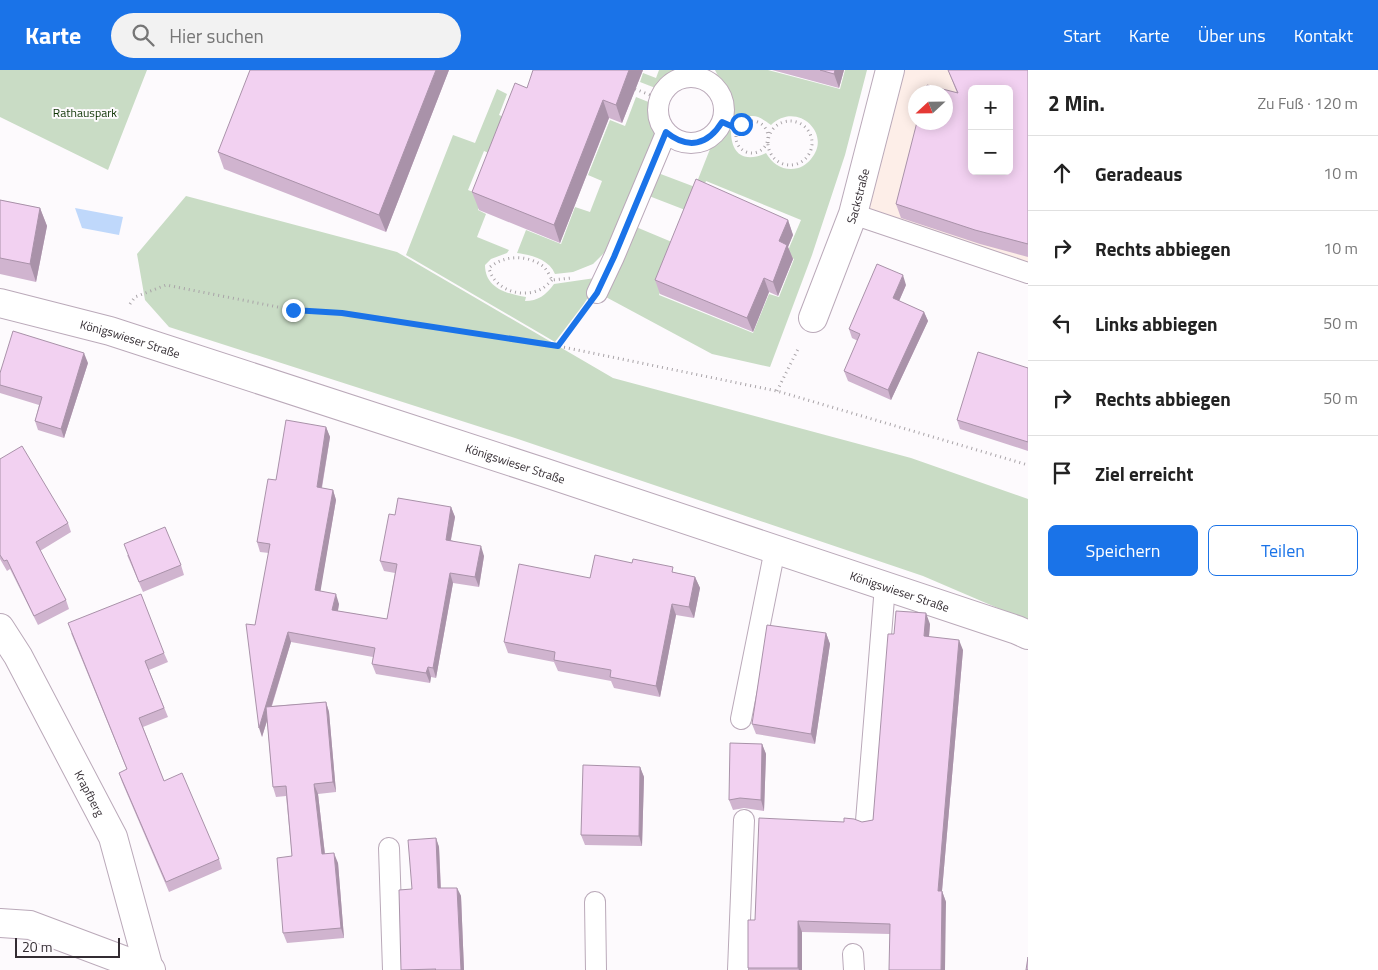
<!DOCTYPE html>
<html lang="de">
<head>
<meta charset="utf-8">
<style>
	body { margin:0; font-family:"Titillium Web",sans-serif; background:#f2f2f2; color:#222 }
	.controls { position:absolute; right:15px; top:15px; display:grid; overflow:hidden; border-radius:8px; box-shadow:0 2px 12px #0003 }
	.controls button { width:45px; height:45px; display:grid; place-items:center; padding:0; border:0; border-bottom:1px solid #e0e0e0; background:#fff; color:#222; font:25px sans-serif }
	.compass { position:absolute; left:908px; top:15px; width:45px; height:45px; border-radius:50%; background:#fff; box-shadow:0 2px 12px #0003; rotate:248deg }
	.scale { position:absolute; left:15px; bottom:12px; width:105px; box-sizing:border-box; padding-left:5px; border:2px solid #332c32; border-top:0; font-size:14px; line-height:18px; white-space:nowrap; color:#332c32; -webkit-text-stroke:4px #fdfafd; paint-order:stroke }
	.stop { position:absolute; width:15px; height:15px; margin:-11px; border:4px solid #1a73e8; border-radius:50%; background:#fff }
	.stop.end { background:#1a73e8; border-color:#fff; box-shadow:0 1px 5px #0008 }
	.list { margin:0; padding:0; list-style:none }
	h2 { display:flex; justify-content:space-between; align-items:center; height:65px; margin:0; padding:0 20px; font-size:21px }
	h2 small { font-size:16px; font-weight:400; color:#767676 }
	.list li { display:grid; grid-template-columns:32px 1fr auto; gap:15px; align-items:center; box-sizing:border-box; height:75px; padding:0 20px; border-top:1px solid #e0e0e0 }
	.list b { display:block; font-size:19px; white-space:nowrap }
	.list em { font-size:16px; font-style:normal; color:#767676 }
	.actions { display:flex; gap:10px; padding:15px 20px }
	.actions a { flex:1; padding:11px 0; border:1px solid #1a73e8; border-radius:8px; text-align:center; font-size:18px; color:#1a73e8 }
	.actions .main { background:#1a73e8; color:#fff }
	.icon { flex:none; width:28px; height:28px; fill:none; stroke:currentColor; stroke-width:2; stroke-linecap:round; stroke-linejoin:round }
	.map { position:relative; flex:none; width:1028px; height:900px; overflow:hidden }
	header { display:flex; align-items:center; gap:30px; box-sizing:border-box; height:70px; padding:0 25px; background:#1a73e8; color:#fff }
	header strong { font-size:24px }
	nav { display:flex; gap:28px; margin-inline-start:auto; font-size:18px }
	.search { width:350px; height:45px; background:#f2f2f2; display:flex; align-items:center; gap:12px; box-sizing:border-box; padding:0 18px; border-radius:28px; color:#767676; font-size:19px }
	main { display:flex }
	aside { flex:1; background:#fff }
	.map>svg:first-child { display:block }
	.industrial { fill:#fdeee8; fill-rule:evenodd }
	.green { fill:#c9dcc5 }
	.water { fill:#bfd8fb }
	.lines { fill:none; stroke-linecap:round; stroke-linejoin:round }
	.lane-casing { stroke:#baa9b9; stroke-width:22 }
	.street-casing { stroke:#baa9b9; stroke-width:30 }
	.secondary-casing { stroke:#baa9b9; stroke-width:30 }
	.path { stroke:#a9a4a8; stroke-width:3; stroke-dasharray:1 4; stroke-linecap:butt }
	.lane { stroke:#fff; stroke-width:20 }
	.street { stroke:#fff; stroke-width:28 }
	.secondary { stroke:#fff; stroke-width:28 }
	.wall { fill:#d0b4cf }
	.shaded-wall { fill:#a992a9 }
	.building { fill:#f2d1f1; stroke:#a992a9; fill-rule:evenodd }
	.route { stroke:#1a73e8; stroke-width:6 }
	.labels { text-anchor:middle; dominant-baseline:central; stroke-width:4; stroke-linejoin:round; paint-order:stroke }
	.park-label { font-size:12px; fill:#0e3404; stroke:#fdfafd }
	.street-label { font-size:12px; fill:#332c32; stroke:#fdfafd }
</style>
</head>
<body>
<header>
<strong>Karte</strong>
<div class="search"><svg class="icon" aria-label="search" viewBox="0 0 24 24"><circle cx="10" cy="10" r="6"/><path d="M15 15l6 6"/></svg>Hier suchen</div>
<nav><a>Start</a><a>Karte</a><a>Über uns</a><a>Kontakt</a></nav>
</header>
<main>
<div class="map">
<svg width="1028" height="900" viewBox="0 0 1028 900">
	<rect width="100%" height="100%" fill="#fdfafd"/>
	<!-- industrial -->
	<path class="industrial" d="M898 0H1028V195L858 146ZM972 19H1009V101H972ZM916 22H946V52H916Z"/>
	<!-- green -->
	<path class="green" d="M0 0H147L108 100 0 47Z
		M659 0H678L665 10 658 19 640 12 643 3 656 8Z
		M715 0H768L840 19 845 0H867L845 85 812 185 770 297 712 284 604 226 636 157 679 175 659 225 753 263 769 224 779 227 794 189 786 185 801 150 706 111 693 143 649 126 658 103 695 117 710 79 721 70 729 59 731 61C731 85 745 93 766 83 772 93 780 99 791 99 800 99 806 95 811 89 833 64 797 30 771 55 756 44 752 43 735 53L731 51C736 31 723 17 715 0Z
		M497 19 507 24 499 45 513 51 498 87 484 81 468 120 483 126 478 140 486 144 477 167 509 180 507 183 491 189 485 195C485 218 507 224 526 227L525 231C538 231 546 225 554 214L602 207 583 235 555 272 406 185 453 65 475 73Z
		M636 27 651 33 652 47 658 62 609 178 593 194 573 202 555 204C549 189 531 185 517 183L526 160 561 174 575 137 590 142 602 111 588 105 610 50 625 56Z
		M186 126 397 182 613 308 911 388 1028 429V551L923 506 515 368 169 257 145 230 137 184Z"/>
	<!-- water -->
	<path class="water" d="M75 138 123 147 119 165 82 158Z"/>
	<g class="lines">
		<!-- lane casing -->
		<g class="lane-casing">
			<path id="lane" d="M658 40a33 33 0 1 1 66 0a33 33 0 1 1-66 0Z
				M853 144 1028 203
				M597 223 614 187 666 63
				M741 649 775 479
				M866 751 885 516
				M389 778 393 900
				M595 832 596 900
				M853 884 854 900
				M738 900 744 750"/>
		</g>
		<!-- street casing -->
		<g class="street-casing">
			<g id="street">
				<path id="s1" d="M0 233 110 261 543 402 1017 560 1028 565"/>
				<path id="s2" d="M813 248 853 144 890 0"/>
				<path id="s3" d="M0 558 18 586 113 767 149 899 151 900"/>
			</g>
		</g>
		<!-- secondary casing -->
		<g class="secondary-casing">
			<path id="secondary" d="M0 853 30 855 150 900"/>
		</g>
		<!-- path -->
		<path class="path" d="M635 19 660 29
			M736 67a16 16 0 1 1 32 0a16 16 0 1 1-32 0Z
			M768 73a22 22 0 1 1 44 0a22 22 0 1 1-44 0Z
			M722 52 738 59
			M552 210C549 213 546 216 543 218 523 230 494 220 489 198 503 185 528 184 544 197 547 200 550 206 552 210L572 208
			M130 234 135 227 166 215 293 240 342 243 558 276 777 321 1028 395
			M558 276 581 245
			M777 321 799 277"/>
		<!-- lane -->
		<use href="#lane" class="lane"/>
		<!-- street -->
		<use href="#street" class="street"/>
		<!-- secondary -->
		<use href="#secondary" class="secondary"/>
	</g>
	<!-- wall -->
	<path class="wall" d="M449 0 386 162 224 99 218 82Z
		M643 0 622 53 609 48 560 173 479 140 472 122 527 18Z
		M772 0H844L839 18Z
		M948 0H1028V187L980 174 901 148 896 134 957 23Z
		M0 130 40 138 47 156 36 212 0 204Z
		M788 150 793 165 788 177 793 189 778 226 769 222 753 262 660 224 655 210Z
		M906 215 899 231 924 242 928 251 891 330 848 311 844 301 858 271 852 268 849 259Z
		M88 293 64 368 38 360 35 351 39 335 0 323V303Z
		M1028 298V381L960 359 957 350Z
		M326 357 330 367 322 418 333 420 336 430 320 521 339 534 338 541 387 549 395 503 384 501 380 491 395 445 451 437 455 447 451 470 484 486 479 517 453 513 436 608 431 607 430 613 376 604 372 594 373 587 291 572 272 636 326 632 329 642 336 722 318 724 325 784 338 793 344 868 287 873 283 863 292 786 286 726 276 727 273 717 267 651 262 667 255 555 269 483 260 482 257 472 276 410Z
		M0 389 68 453 71 462 40 481 66 530 69 539 38 555 10 499 7 501 0 489Z
		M127 485 181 495 184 505 143 522Z
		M632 493 695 507 700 518 694 548 676 545 660 627 614 618 611 611 558 601 554 592 508 583 504 572 590 508Z
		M930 554 929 567 963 580 942 821 946 832 890 864 802 862V900H749L748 898 755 850 844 752H862L873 750 894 564Z
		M71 563 164 583 168 592 149 600 168 647 143 657 164 711 219 789 222 799 169 822 122 712 119 703 127 700Z
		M826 563 830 574 815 674 756 664 752 654Z
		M762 674 766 684 764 741 744 738 733 740 729 730Z
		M640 697 644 707 642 776 585 775 581 765Z
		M436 768 439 777 441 818H457L461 826 464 900H401Z"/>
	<!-- shaded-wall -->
	<path class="shaded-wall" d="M436 0H449L386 162 379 145Z
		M629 0H643L622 53 616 35Z
		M835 0H844L839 18 834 4Z
		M603 30 609 48 560 173 554 155Z
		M40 138 47 156 36 212 30 194Z
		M788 150 793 165 788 177 793 189 778 226 773 212 779 171Z
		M903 205 906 215 896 238 893 228Z
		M764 208 769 222 753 262 747 248Z
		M924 242 928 251 891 330 888 320Z
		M84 283 88 293 64 368 61 359Z
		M326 357 330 367 320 427 317 417Z
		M333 420 336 430 319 530 315 520Z
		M451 437 455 447 449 479 446 470Z
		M481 476 484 486 479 517 475 507Z
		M450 503 453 513 436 608 433 598Z
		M695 507 700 518 694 548 689 537Z
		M336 524 339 534 336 550 332 540Z
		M672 534 676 545 660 627 656 616Z
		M926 543 930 554 928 577 924 566Z
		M288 562 291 572 262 667 259 658Z
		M826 563 830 574 815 674 811 664Z
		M959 570 963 580 941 832 938 821Z
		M428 597 431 607 430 613 426 603Z
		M326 632 329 642 336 722 333 712Z
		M762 674 766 684 764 741 761 730Z
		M640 697 644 707 642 776 639 766Z
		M314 714 318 724 326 794 322 784Z
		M436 768 439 777 441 827 438 818Z
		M334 783 338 793 344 868 341 858Z
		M457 818 461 826 464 900H461Z
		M942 821 946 832 945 900H941Z
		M798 851 802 862V900H799L798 898Z"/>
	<!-- building -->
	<path class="building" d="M250 0H436L379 145 218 82Z
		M533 0H629L616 35 603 30 554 155 472 122 515 13 527 18Z
		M820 0H835L834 4Z
		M948 0H1028V174L975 160 896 134 917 52H946V22H925L927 15 958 23ZM972 19H1009V101H972Z
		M696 109 788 150 779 171 787 175 773 212 764 208 747 248 655 210Z
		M0 130 40 138 30 194 0 188Z
		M877 194 903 205 893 228 924 242 888 320 844 301 860 264 849 259Z
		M13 261 84 283 61 359 35 351 42 327 0 315V303Z
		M978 282 1028 298V372L957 350Z
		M286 350 326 357 317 417 333 420 315 520 336 524 332 540 387 549 397 494 380 491 389 444 395 445 398 428 451 437 446 470 481 476 475 507 450 503 433 598 428 597 426 603 372 594 375 578 288 562 259 658 246 554 255 555 270 474 257 472 268 409 276 410Z
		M22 376 68 453 36 472 66 530 34 546 7 490 4 491 0 485V389Z
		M165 457 181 495 139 512 124 474Z
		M595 485 632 493 633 489 673 497 672 502 695 507 689 537 672 534 656 616 610 607 611 600 554 590 555 582 504 572 519 494 590 508Z
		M141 524 164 583 145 591 164 638 139 648 164 711 182 703 219 789 166 812 119 703 127 699 68 553Z
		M896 541 926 543 924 566 959 570 938 821H942L941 900H889L890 854 798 851V898H748V850H755L759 748 844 752V748L854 749 862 752 873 750 888 564H894Z
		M767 555 826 563 811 664 752 654Z
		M326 632 333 712 314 714 322 784 334 783 341 858 283 863 277 788 292 786 286 716 273 717 266 637Z
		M730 673 762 674 761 730 740 728 729 730Z
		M583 695 640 697 639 766 581 765Z
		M436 768 438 818H457L461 900H435L436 899 401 900 399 820 412 819 408 770Z
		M1028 887V900H1026Z"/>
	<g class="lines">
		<!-- route -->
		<path class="route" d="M293 240 342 243 558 276 597 223 614 187 666 62C688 80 708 75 722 52L738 59 741 54"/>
	</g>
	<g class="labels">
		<!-- park labels -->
		<g class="park-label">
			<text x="85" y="42">Rathauspark</text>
		</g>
		<!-- street labels -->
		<g class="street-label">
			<text stroke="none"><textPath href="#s2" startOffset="130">Sackstraße</textPath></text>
			<text stroke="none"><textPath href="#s1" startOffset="135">Königswieser Straße</textPath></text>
			<text stroke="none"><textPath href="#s1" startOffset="540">Königswieser Straße</textPath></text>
			<text stroke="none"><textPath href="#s1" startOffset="945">Königswieser Straße</textPath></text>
			<text stroke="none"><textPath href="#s3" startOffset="188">Krapfberg</textPath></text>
		</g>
	</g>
</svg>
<div class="controls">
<button>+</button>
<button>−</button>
</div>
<svg class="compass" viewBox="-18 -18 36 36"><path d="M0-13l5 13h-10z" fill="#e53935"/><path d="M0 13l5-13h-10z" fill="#767676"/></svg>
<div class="scale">20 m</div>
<div class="stop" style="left:741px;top:54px"></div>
<div class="stop end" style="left:293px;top:240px"></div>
</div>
<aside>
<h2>2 Min.<small>Zu Fuß · 120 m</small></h2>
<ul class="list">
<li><svg class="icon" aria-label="ahead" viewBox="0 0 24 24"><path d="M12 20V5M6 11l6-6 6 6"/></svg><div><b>Geradeaus</b></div><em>10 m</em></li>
<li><svg class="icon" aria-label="right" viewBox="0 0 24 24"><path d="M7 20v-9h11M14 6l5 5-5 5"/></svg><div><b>Rechts abbiegen</b></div><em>10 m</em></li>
<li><svg class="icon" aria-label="left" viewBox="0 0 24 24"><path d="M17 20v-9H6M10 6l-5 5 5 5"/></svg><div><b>Links abbiegen</b></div><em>50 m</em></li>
<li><svg class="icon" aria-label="right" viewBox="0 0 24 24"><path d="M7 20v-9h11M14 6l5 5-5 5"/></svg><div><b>Rechts abbiegen</b></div><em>50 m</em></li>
<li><svg class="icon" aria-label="arrive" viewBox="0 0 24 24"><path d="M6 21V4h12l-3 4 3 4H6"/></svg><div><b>Ziel erreicht</b></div></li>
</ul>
<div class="actions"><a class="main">Speichern</a><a>Teilen</a></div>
</aside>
</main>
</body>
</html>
